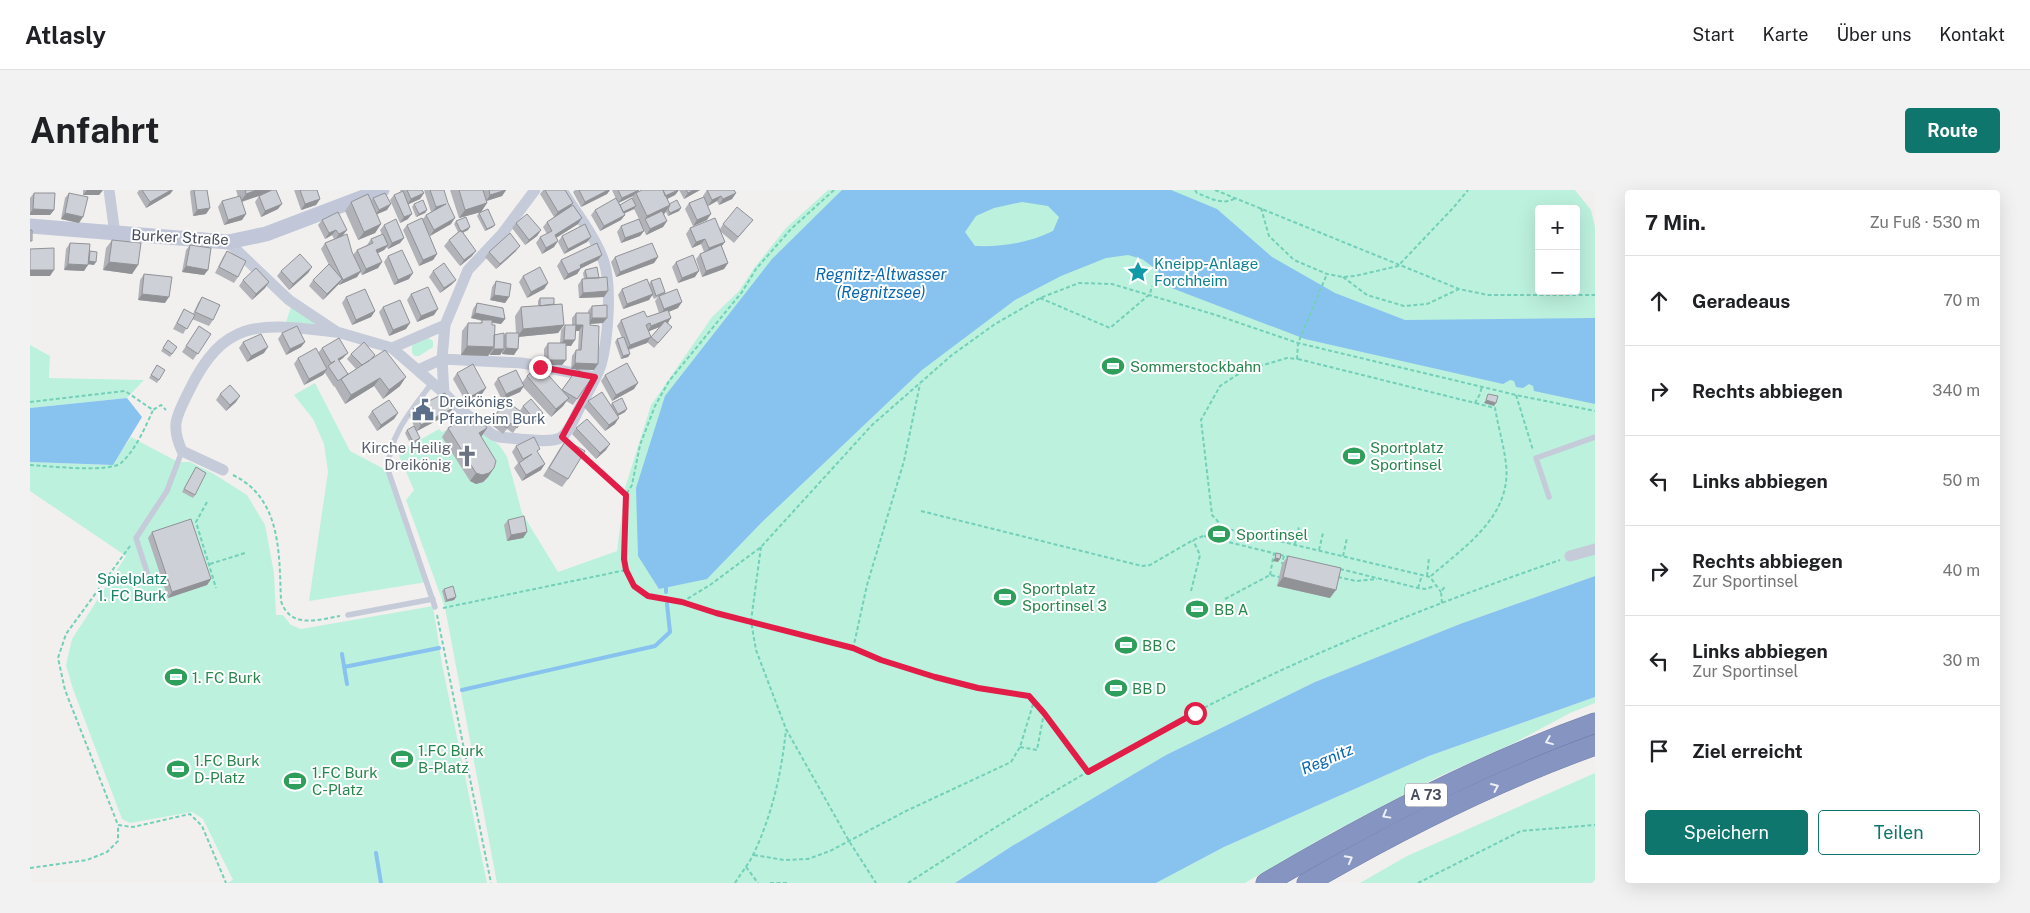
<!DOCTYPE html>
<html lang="de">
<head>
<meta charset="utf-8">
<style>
	body { margin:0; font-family:"Public Sans",sans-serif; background:#f2f2f2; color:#202124 }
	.controls { position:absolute; right:15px; top:15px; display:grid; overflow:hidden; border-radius:5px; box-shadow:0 5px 20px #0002 }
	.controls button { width:45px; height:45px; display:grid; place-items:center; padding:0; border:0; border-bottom:1px solid #e0e0e0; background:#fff; color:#202124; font:25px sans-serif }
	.stop { position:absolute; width:15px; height:15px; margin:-11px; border:4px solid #e11d48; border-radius:50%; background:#fff }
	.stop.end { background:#e11d48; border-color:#fff; box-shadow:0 1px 5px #0008 }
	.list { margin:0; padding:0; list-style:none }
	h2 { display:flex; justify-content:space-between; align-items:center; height:65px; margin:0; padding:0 20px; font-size:21px }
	h2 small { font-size:16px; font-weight:400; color:#757577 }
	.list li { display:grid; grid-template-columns:32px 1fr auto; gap:15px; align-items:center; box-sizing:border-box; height:90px; padding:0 20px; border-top:1px solid #e0e0e0 }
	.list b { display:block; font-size:19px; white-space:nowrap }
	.list p { margin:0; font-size:16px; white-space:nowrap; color:#757577 }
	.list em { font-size:16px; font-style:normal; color:#757577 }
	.actions { display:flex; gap:10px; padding:15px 20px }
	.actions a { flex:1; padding:11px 0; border:1px solid #0f766e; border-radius:5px; text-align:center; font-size:18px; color:#0f766e }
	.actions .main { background:#0f766e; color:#fff }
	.icon { flex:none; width:28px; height:28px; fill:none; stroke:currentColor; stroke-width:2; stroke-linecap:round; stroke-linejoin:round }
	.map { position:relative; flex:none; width:1565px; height:693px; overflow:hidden; border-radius:5px }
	header { display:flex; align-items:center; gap:30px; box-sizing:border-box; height:70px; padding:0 25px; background:#fff; border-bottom:1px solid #e0e0e0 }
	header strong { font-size:24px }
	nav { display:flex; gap:28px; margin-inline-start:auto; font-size:18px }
	.intro { display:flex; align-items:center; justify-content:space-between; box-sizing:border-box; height:120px; padding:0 30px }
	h1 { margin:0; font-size:35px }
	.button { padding:12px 22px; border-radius:5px; background:#0f766e; color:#fff; font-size:18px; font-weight:700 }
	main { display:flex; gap:30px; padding:0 30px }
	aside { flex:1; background:#fff; border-radius:5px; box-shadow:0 5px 20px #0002 }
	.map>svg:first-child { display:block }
	.green { fill:#bcf1dd; fill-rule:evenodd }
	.water { fill:#88c2ef; fill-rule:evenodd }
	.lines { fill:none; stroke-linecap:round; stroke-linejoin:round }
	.stream { stroke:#88c2ef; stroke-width:4 }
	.highway-casing { stroke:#717fac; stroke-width:21 }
	.path { stroke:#73d0b8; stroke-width:2; stroke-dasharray:4 2.5; stroke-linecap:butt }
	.lane { stroke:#c5cbd8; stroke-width:5.5 }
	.street { stroke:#c5cbd8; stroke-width:11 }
	.secondary { stroke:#c1c7d9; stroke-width:15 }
	.highway { stroke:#8594c0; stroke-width:20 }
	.wall { fill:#b1b3b9; fill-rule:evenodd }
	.shaded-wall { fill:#909296 }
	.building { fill:#ced0d7; stroke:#909296 }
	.oneway { stroke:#edeff6 }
	.route { stroke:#e11d48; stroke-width:6 }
	.labels { text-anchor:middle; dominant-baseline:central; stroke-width:4; stroke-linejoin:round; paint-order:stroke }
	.shield { fill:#fff; stroke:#7e828e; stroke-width:1 }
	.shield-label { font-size:14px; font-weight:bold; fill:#474d5e }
	.street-label { font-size:15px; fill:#474d5e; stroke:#fff }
	.culture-label { font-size:15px; fill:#0d838f; stroke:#fff; text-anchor:start }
	.leisure-label { font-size:15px; fill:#27864d; stroke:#fff; text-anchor:start }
	.service-label { font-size:15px; fill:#4e5e75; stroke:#fff; text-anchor:start }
	.worship-label { font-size:15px; fill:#5b616d; stroke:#fff; text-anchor:end }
	.park-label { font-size:15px; fill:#148365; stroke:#fff }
	.water-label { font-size:16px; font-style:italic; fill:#0766b0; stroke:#fff }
</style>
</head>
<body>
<header>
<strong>Atlasly</strong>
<nav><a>Start</a><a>Karte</a><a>Über uns</a><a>Kontakt</a></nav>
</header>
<div class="intro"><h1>Anfahrt</h1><a class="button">Route</a></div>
<main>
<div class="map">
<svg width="1565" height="693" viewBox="0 0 1565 693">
	<rect width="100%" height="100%" fill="#f2f0ef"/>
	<!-- green -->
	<path class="green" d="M798 0H1545L1561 20 1565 37V386L1430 434 1285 492 1136 565 982 656 925 693H467L415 418 376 310 384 300 369 266 372 260 409 239 412 242 438 230 470 256 477 267 492 323 528 382 587 361 595 298 621 215 682 127 709 101 724 78 756 38ZM1509 19H1546V101H1509Z
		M262 114 294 136 256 132Z
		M397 147 403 151V157L389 166H385L382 163V156L389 151Z
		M0 155 20 166 19 188 114 190 97 208 0 218Z
		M285 193 320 261 356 280 397 392 279 411 298 282 294 254 283 229 264 205Z
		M101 247 148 272H160L184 284 217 305 235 335 244 383 246 425H253L261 435 271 439 403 416 412 474 457 693H197L203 690 173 629 162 622 100 633 92 629 43 499 36 475 42 449 96 366 0 301V272L82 275Z
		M1565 507V513L1540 523 1484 553 1408 587 1301 643 1215 693H1126L1194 657 1399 566Z
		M1565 583V693H1330L1377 666Z"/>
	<!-- water -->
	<path class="water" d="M812 0H1141L1187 19 1242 67 1305 103 1375 130 1565 128V214L1504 201 1503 196 1499 194 1493 198 1486 197 1484 191 1480 190 1473 194 1275 149 1139 97 1127 80 1112 69 1098 65 1076 68 1031 86 985 110 892 180 731 333 677 389 629 399 608 366 606 298 635 206 742 69ZM992 12 1018 16 1029 27 1023 41C998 53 973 57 945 56L935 42 946 26 964 18Z
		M97 208 112 227 83 275 0 272V218Z
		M1565 386V507L1399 566 1194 657 1126 693H925L982 656 1136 565 1285 492 1430 434Z"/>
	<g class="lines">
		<!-- stream -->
		<path class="stream" d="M636 398V402
			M312 464 317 494
			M314 477 409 458
			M432 500 625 456 640 442 637 414
			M346 663 351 693"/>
		<!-- highway casing -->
		<g class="highway-casing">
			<path id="highway" d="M1236 693C1341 631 1450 574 1565 533
				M1277 693C1368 640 1465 591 1565 555"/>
		</g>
		<!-- path -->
		<path class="path" d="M804 0 761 39 726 79 712 102 639 191 625 216 610 255 602 295 596 305 594 369 596 380 604 396 618 406 652 412 686 423 823 459 851 470 905 487 949 498 999 507 1014 523 1057 582
			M1165 0 1167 3C1180 8 1192 16 1206 8
			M1185 0 1429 99 1458 105H1565
			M1231 18 1239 46 1264 70 1297 84 1313 87 1325 86 1368 76 1424 17 1438 0
			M1313 87 1337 105 1374 116 1397 114 1429 99
			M1010 108 1080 138 1120 104 1122 96
			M1268 169 1445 213 1450 204 1452 196
			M1486 205 1503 260
			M0 212 95 201 123 220 131 215 136 220
			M550 264 596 305
			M0 275C18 276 79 283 91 273 105 261 116 236 123 220
			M203 285C252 309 249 364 251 411 260 439 288 430 310 426
			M177 312 166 332 186 398
			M891 321 1112 376 1120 375 1163 350 1194 338 1400 387 1411 402
			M1193 337 1182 325 1171 230 1190 196 1213 181 1257 168 1267 169 1268 153 1297 84
			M1174 346 1259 367
			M1265 354 1269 337
			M100 356 36 444 28 468 35 500 88 635 103 637 160 624 172 636 196 693
			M731 357 721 431 726 460 756 539 819 651 846 693
			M1289 360 1293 343
			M1254 366 1252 373 1254 374
			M1313 366 1317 348
			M180 374 215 363
			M1310 379 1388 398 1395 399 1405 396
			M1240 385 1244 363
			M1397 386 1399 368
			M1401 386C1435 356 1482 326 1476 274 1474 256 1468 236 1465 218L1445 213
			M1308 387 1326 391 1347 389
			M1388 398 1392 385
			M1161 401 1170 365 1163 350
			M1195 409 1240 385 1249 387
			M652 412 680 395 731 357 842 235 922 165 965 134 1010 108 1049 93 1082 94 1186 125 1268 153 1486 205 1565 221
			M1412 413 1411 402 1416 395
			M413 418 596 380
			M407 425 461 693
			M823 459 837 395 874 271 890 194
			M990 557 1007 560 1014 523
			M724 665 754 670 778 669 800 661 876 621 981 572 990 557 1004 511
			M716 677 728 693
			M0 678 57 670 77 662 88 651V635
			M705 693C711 683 719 674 724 663 742 625 752 581 756 539
			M740 693H758
			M878 693C971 633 1066 574 1164 523 1281 462 1406 413 1530 370
			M1388 693 1491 641 1565 635"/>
		<!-- lane -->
		<path class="lane" d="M402 193C383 218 358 246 358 280L405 417
			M1519 307 1506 268 1565 247
			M119 388 106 348 137 301 152 261
			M318 425 403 409"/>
		<!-- street -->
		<path class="street" d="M79 0 85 44
			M198 52 259 110 307 142 362 158 414 203 430 219 463 245 469 247C484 248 518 254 530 248 538 244 545 227 549 219 556 205 566 190 571 175 578 150 582 97 574 72 566 47 546 23 532 0
			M362 158 415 135
			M388 180 412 169 492 173 565 187
			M414 203 412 169 415 135 438 80 472 44 505 0
			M193 280 152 261C140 235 147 225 159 201 195 126 232 134 305 142
			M1540 366 1565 359"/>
		<!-- secondary -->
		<path class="secondary" d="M0 36 198 52 236 44 352 0"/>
		<!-- highway -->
		<use href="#highway" class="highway"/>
	</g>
	<!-- wall -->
	<path class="wall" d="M53 0H73L69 5H53Z
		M109 0H143L140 4 116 18 107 3Z
		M161 0H177L180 18 176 24 163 26 160 2Z
		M206 0H247H246L248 19 231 27 225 12 229 6 212 12 216 24 212 30 194 35 188 17 192 11 208 7Z
		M264 0H287L290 9 286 15 271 20Z
		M370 0H392L394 3 390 9 378 14V29L370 33 360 10 364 5 371 2Z
		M394 0H414L421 34 400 46 396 37 407 64 403 70 389 76 373 40 377 35 392 30 396 25 401 22Z
		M420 0H476L472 6 457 11V13L451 22 429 28Z
		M513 0H535L543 13 540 17 548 34 526 48 524 57 512 64 506 53 510 47 517 44 513 37 517 32 524 27 510 4Z
		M545 0H580L577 4 551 17 543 2Z
		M582 0H609L608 2 612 0H670L654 9 649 0 645 5 637 9 639 14 651 18 649 21 638 26 636 22 634 24 637 31 633 37 616 45 612 35 614 41 610 46 591 53 587 42 591 36 609 29 604 19 594 23 595 25 591 30 570 41 561 25 565 20 586 9ZM603 6 602 8 590 15 589 13Z
		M677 0 706 3 702 9 689 15 687 11 678 16 677 30 663 36 655 19 659 13 673 7V6Z
		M4 3 24 20 20 25H0V8Z
		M39 3 49 33 31 29 35 8Z
		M343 8 357 20 347 24 351 34 345 43 328 50 315 21 321 12 341 11Z
		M384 14 397 20 395 23 386 27 382 17Z
		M449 23 463 37 455 41 447 26Z
		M292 30 317 40 313 45 323 65 327 60 337 55 341 49 352 45 350 40 354 35 374 48 370 53 358 59 357 57 354 60 348 63 352 72 348 78 332 85 330 82 327 87 309 95 308 94 293 110 279 96 283 90 299 75 291 59 295 53 304 49 302 45 295 49 288 35Z
		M723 30 704 53 691 42 692 57 698 73 694 79 672 87 666 69 670 64 674 62 671 54 662 58 656 44 660 38 690 39 693 34Z
		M426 31 438 40 433 43 442 66 430 76 414 56 419 50 428 42 424 34Z
		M486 33 511 40 507 46 495 55 482 38Z
		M532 46 561 47 557 52 534 64 528 52Z
		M82 50 108 75 102 84 73 80 76 58Z
		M40 53 59 62 60 61 64 75 58 74 54 81 34 80 36 59Z
		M160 55 178 80 174 85 152 82 156 60Z
		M197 61 208 87 204 93 185 83 193 67Z
		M486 61 466 79 455 67 459 62Z
		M358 66 379 89 364 95 354 72Z
		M585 67H628L624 73 586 87 581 72Z
		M531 70H568L551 78 547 84 534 90 527 76Z
		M646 72 665 87 648 93 642 77Z
		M282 77 278 83 259 100 247 86 251 81Z
		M555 80 569 88 574 107 549 108 548 95 552 89H554L553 83Z
		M403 81 426 90 421 95 410 103 399 87Z
		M114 84 135 113 108 110 110 90Z
		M493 86 518 93 514 99 497 108 489 92Z
		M213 90 239 92 235 98 222 110 209 96Z
		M466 91 479 107 475 113 460 110 462 97Z
		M621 91 635 102 648 118 639 122 638 142 624 158 617 152 630 137 619 141 617 153 599 160 600 164 598 167 591 169 585 152 587 149 592 148 587 136 591 130 617 127 629 123 625 111 628 107 624 109 622 105 619 110 593 119 588 105 592 99 619 94Z
		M381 104 404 125 387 132 377 110Z
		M172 107 183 130 179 136 162 129 153 144 143 139 154 119 163 124 168 113Z
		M316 107 345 121 341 127 322 135 312 113Z
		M510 108 524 114 534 135 528 143 488 147 484 165 472 164V162L470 165H460L459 164 458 166 431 165 432 141 438 133H450L452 131 441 128 443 119 447 113 475 129 471 134 462 133V135L464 145H474L476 143H486L485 126 491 117 508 116V111Z
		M562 116 573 133 560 134 564 180 541 179 542 166 546 160H548L549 141H546L541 156H536V170L532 175H514V159L518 153H530L531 140 535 135H542V128L546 123H558V121Z
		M353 117 376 139 359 146 349 122Z
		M169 136 181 144 163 170 152 162Z
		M252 143 275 152 271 157 256 165 248 149Z
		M138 150 147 157 140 167 131 161Z
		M213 152 234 163 217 172 209 158Z
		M292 158 313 168 309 171 318 184 326 179 317 169 321 164 345 165 343 168 370 196 353 209 344 196 315 214 305 197V196L304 197 295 183 293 185 274 195 264 174 268 168 288 163Z
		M127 175 129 190 127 193 119 188Z
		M547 179 561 189 543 215 536 211 533 216 521 227 493 197 490 202 472 210 464 194 468 188 492 193 497 186 532 200Z
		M427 183 452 204 436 212 423 189Z
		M575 185 604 199 582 211 571 191Z
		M190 204 206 212 196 221 186 210Z
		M476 211 486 226 492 230 483 243 477 239 473 244 459 233Z
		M558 211 581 215 582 213 595 222 587 226 585 234 575 241 554 217Z
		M493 216 509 229 501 236 489 222Z
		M423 218 419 224 387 241 388 251 381 255 375 243 377 240 384 236 379 225 383 219Z
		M342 221 368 223 364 229 347 241 338 227Z
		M441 232 457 238 451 247 464 278 458 287 453 292 446 294 440 291 412 247 418 238Z
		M546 238 576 260 566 269 542 244Z
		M536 250 538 289 532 297 513 286 530 258Z
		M486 256 508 263 511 280 492 291 484 278 488 273 482 262Z
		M166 277 165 305 163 308 152 302Z
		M478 330 497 342 493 348 477 351 474 335Z
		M122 342 181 389 177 395 138 408 118 348Z
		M1258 366 1300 408 1247 396 1252 374Z
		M414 399 426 407 424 410 415 412 412 401Z"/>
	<!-- shaded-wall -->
	<path class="shaded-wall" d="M57 0H73L69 5H53Z
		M141 0H143L140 4 116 18 120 12Z
		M227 0H247L210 12 216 4Z
		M476 0 472 6 456 11 460 5Z
		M578 0H580L577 4 551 17 555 12Z
		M609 0 603 6 588 13 592 8Z
		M649 0 645 5 631 12 635 6Z
		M664 0H670L654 9 658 3Z
		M394 3 390 9 377 15 381 9Z
		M706 3 702 9 689 15 693 9Z
		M691 6 687 11 678 16 682 10Z
		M290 9 286 15 271 20 275 14Z
		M457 13 451 22 429 28 435 20Z
		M543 13 539 18 524 27 528 22Z
		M252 14 248 19 231 27 235 21Z
		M361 14 357 20 345 25 349 20Z
		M416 14 402 23 406 17Z
		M640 15 634 24 615 29 617 26Z
		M606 16 604 19 589 26 591 23Z
		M180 18 176 24 163 26 167 20Z
		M651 18 649 21 638 26 640 23Z
		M3 19 24 20 20 25H0V23Z
		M397 20 395 23 386 27 389 24Z
		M35 23 53 27 49 33 31 29Z
		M216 24 212 30 194 35 198 30Z
		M382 24 378 29 370 33 374 27Z
		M681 24 677 30 663 36 667 30Z
		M595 25 591 30 570 41 574 36Z
		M425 28 421 34 400 46 404 40Z
		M552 28 548 34 521 51 525 45Z
		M637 31 633 37 616 45 620 39Z
		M351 34 345 43 328 50 334 42Z
		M465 35 463 37 455 41 457 39Z
		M440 37 438 40 429 44 431 42Z
		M306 40 302 45 295 49 299 43Z
		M317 40 313 45 305 50 309 44Z
		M511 40 507 46 495 55 499 50Z
		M614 41 610 46 591 53 595 48Z
		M561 47 557 52 534 64 538 59Z
		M374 48 370 53 358 59 362 53Z
		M675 49 671 54 662 58 666 52Z
		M528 51 524 57 512 64 516 58Z
		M695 52 691 57 675 64 679 58Z
		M358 55 354 60 342 66 346 60Z
		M490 56 486 61 466 79 470 74Z
		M446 61 442 66 430 76 434 70Z
		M407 64 403 70 389 76 393 70Z
		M572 65 568 70 546 81 550 75Z
		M628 67 624 73 586 87 590 82Z
		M59 71 66 72 64 75 57 74Z
		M79 72 108 75 102 84 73 80Z
		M352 72 348 78 332 85 336 79Z
		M698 73 694 79 672 87 676 81Z
		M38 74 58 75 54 81 34 80Z
		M156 76 178 80 174 85 152 82Z
		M282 77 278 83 259 100 263 94Z
		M551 78 547 84 534 90 538 84Z
		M0 80H24L20 86H0Z
		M331 81 327 87 309 95 313 90Z
		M669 81 665 87 648 93 652 88Z
		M383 83 379 89 364 95 368 90Z
		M312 89 308 95 293 110 297 104Z
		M426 90 421 95 410 103 414 98Z
		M239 92 235 98 222 110 226 104Z
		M518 93 514 99 497 108 501 102Z
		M578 101 574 107 549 108 553 103Z
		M112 104 139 107 135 113 108 110Z
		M623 104 619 110 593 119 597 114Z
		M464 105 479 107 475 113 460 110Z
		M652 112 648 118 630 125 634 119Z
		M408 119 404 125 387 132 391 126Z
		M345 121 341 127 322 135 326 130Z
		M445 123 475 129 471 134 441 128Z
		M562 128H577L573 133 558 134Z
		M641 128 637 134 617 142 621 136Z
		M380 133 376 139 359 146 363 140Z
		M534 135 528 143 487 147 493 139Z
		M546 135H553L549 141H542Z
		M621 147 617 153 596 160 600 155Z
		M534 150H545L541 156 530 155Z
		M275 152 271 157 256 165 260 159Z
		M437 156 464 157 458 166 431 165Z
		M238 157 234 163 217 172 221 166Z
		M476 158 488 159 484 165 472 164Z
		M464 159H474L470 165H460Z
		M318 163 313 168 304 174 308 169Z
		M600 164 598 167 591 169 593 166Z
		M518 170H536L532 175H514Z
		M545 173 568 174 564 180 541 179Z
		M297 179 293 185 274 195 279 189Z
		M376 187 370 196 353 209 359 200Z
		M350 188 344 196 315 214 321 205Z
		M608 193 604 199 582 211 586 205Z
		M494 196 490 202 472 210 476 204Z
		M456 198 452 204 436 212 440 207Z
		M210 206 206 212 196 221 200 215Z
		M539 208 533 216 521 227 526 219Z
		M1456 210 1466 213 1464 216 1454 213Z
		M423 218 419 224 387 241 391 235Z
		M597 219 595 222 586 227 588 224Z
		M368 223 364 229 347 241 351 235Z
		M513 223 509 229 501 236 505 230Z
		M589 228 585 234 575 241 579 235Z
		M457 238 451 247 449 243Z
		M390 248 388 251 381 255 383 252Z
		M580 254 576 260 566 269 570 263Z
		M515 274 511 280 492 291 496 285Z
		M464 278 458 287 453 292 446 294 440 291 446 283Z
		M497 342 493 348 477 351 481 345Z
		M1245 368 1250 369 1248 372 1243 371Z
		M1253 387 1306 400 1300 408 1247 396Z
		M181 389 177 395 138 408 142 402Z
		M426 407 424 410 415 412 417 410Z"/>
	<!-- building -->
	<path class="building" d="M112 0H141L120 12Z
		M164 0H177L180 18 167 20Z
		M215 0H227L216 4Z
		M242 0H246L252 14 235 21 229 6Z
		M270 0H287L290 9 275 14Z
		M377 0H392L394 3 381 9Z
		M400 0H414L418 13 425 28 404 40 396 25 416 14 406 17Z
		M429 0H453L457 13 435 20Z
		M459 0H476L460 5Z
		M515 0H535L543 13 528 22Z
		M549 0H578L555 12Z
		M588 0H609L592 8Z
		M612 0H633L640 15 617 26 606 3Z
		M633 0H648L635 6Z
		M656 0H664L658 3Z
		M677 0H704L706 3 693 9 691 6 682 10Z
		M373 1 382 24 374 27 364 5Z
		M4 3H25L24 20 3 19Z
		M39 3 58 7 53 27 35 23Z
		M355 3 361 14 349 20 343 8Z
		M338 4 351 34 334 42 321 12Z
		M210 6 216 24 198 30 192 11Z
		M674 7 681 24 667 30 659 13Z
		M586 8 595 25 574 36 565 20Z
		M602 8 606 16 593 22 590 15Z
		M393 10 397 20 389 24 384 14Z
		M647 10 651 18 640 23 638 19 640 15 639 14Z
		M543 15 552 28 525 45 528 51 516 58 510 47 522 41 517 32Z
		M707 17 723 30 708 47 693 34Z
		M458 19 465 35 457 39 449 23Z
		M632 21 637 31 620 39 615 29Z
		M308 22 317 40 309 44 306 40 299 43 292 30Z
		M497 24 511 40 499 50 486 33Z
		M436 27 440 37 431 42 426 31Z
		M392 28 407 64 393 70 377 35Z
		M685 28 695 52 679 58 675 49 666 52 660 38Z
		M366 29 374 48 362 53 354 35Z
		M609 29 614 41 595 48 591 36Z
		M555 34 561 47 538 59 532 46Z
		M0 40H2V51H0Z
		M431 40 446 61 434 70 419 50Z
		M480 43 490 56 470 74 459 62Z
		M317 44 322 62 331 81 313 90 295 53Z
		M353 44 358 55 346 60 352 72 336 79 327 60 343 53 341 49Z
		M82 50 111 53 108 75 79 72Z
		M40 53 60 54 58 75 38 74Z
		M567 53 572 65 550 75 551 78 538 84 531 70Z
		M622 53 628 67 590 82 585 67Z
		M160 55 181 58 178 80 156 76Z
		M691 55 698 73 676 81 670 64Z
		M24 58V80H0V59Z
		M372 60 383 83 368 90 358 66Z
		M60 61 67 62 66 72 59 71Z
		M197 61 216 71 208 87 189 77Z
		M270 64 282 77 263 94 251 81Z
		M663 65 669 81 652 88 646 72Z
		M414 73 426 90 414 98 403 81Z
		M299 74 312 89 297 104 283 90Z
		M510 77 518 93 501 102 493 86Z
		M567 77 569 88H557L555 80Z
		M226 78 239 92 226 104 213 90Z
		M114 84 142 87 139 107 112 104Z
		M577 87 578 101 553 103 552 89Z
		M630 88 635 102 626 106 621 91Z
		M617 89 623 104 597 114 592 99Z
		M466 91 481 94 479 107 464 105Z
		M398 97 408 119 391 126 381 104Z
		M335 99 345 121 326 130 316 107Z
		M647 99 652 112 634 119 629 106Z
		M172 107 190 115 183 130 165 122Z
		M510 108H524V114L510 116Z
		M370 110 380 133 363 140 353 117Z
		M447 113 473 118 475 129 445 123Z
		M532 114 534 135 493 139 491 117Z
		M577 115V128H562V116Z
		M154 119 165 125 157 139 147 133Z
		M638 120 641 128 621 136 620 133 616 135 621 147 600 155 591 130 614 121 617 127Z
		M546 123H560V135L569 136 568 174 545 173 546 160H551L553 135H546Z
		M452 130H462V135H465L464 157 437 156 438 133H452Z
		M635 131 642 137 628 153 621 147Z
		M535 135H546L545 150H534Z
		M169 136 181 144 168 164 156 156Z
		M267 136 275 152 260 159 252 143Z
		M474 143V159H464V145Z
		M476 143H489L488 159 476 158Z
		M231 144 238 157 221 166 213 152Z
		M594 147 600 164 593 166 587 149Z
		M309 148 318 163 308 169 318 184 308 191 298 176 305 171 301 173 292 158Z
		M138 150 147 157 142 164 133 158Z
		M334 152 345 165 339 171 332 175 321 164Z
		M518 153H536V170H518Z
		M286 158 297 179 279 189 268 168Z
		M355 160 376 187 359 200 350 188 321 205 311 189Z
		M597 173 608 193 586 205 575 185Z
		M443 174 456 198 440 207 427 183Z
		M127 175 135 180 129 190 121 185Z
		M509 175 539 208 526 219 497 186Z
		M547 179 561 189 547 209 532 200Z
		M486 180 494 196 476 204 468 188Z
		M200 195 210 206 200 215 190 204Z
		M572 202 589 228 579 235 558 211Z
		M415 203 423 218 391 235 383 219Z
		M1458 204 1468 206 1466 213 1456 210Z
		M592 208 597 219 588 224 582 213Z
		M501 209 513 223 505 230 493 216Z
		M359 210 368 223 351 235 342 221Z
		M476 211 490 221 486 225 492 230 487 238 481 233 477 238 463 228Z
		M438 226 441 232 450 227 457 238 449 243 466 271 464 278 459 283 452 285 446 283 418 238Z
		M557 229 580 254 570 263 546 238Z
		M384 236 390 248 383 252 377 240Z
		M504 247 510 259 507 261 515 274 496 285 489 273 502 264 493 269 486 256Z
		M536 250 555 261 538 289 519 278Z
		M166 277 176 283 165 305 154 299Z
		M494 326 497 342 481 345 478 330Z
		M161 329 181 389 142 402 122 342Z
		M1246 363 1251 364 1250 369 1245 368Z
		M1258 366 1311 378 1306 400 1253 387Z
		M423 396 426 407 417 410 414 399Z"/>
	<!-- one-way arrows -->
	<defs><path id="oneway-chevron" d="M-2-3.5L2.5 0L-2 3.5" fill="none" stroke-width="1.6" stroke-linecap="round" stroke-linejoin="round" transform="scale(1.25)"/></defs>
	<g class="oneway">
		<use href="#oneway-chevron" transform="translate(1519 551) rotate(158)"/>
		<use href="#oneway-chevron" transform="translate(1465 597) rotate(-24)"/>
		<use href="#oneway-chevron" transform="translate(1356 625) rotate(151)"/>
		<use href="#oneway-chevron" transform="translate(1319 669) rotate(-28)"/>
	</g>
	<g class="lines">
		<!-- route -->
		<path class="route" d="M510 177 565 187 532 247 596 305 594 369 596 380 604 396 618 406 652 412 686 423 823 458 851 470 905 487 948 498 999 506 1014 523 1058 582 1165 523"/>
	</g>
	<!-- icons -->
	<defs>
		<g id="sight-bare" transform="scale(1.725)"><path d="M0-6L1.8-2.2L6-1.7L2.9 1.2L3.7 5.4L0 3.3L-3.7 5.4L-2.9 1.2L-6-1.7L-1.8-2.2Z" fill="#0f9aa8" stroke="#fff" stroke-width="2.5" paint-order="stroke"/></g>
		<g id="stadium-bare" transform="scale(1.725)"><path d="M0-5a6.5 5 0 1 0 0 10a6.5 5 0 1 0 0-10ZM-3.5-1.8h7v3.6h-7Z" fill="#2e9e5b" stroke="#fff" stroke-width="2.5" paint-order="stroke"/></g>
		<g id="civic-bare" transform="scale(1.725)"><path d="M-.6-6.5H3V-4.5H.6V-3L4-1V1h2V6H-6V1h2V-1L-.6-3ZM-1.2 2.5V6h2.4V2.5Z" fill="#5c6f8a" stroke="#fff" stroke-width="2.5" paint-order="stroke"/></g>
		<g id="church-bare" transform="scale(1.725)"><path d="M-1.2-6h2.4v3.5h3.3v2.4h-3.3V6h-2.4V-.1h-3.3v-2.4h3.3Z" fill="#6b7280" stroke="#fff" stroke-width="2.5" paint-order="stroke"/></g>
	</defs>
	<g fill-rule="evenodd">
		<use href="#sight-bare" x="1108" y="82"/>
		<use href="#stadium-bare" x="1083" y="176"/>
		<use href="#civic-bare" x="393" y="220"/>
		<use href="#church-bare" x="437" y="266"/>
		<use href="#stadium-bare" x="1324" y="266"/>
		<use href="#stadium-bare" x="1189" y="344"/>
		<use href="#stadium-bare" x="975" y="407"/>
		<use href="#stadium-bare" x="1167" y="419"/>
		<use href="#stadium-bare" x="1096" y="455"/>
		<use href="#stadium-bare" x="146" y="487"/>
		<use href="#stadium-bare" x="1086" y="498"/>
		<use href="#stadium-bare" x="372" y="569"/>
		<use href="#stadium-bare" x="148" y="579"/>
		<use href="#stadium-bare" x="265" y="591"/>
	</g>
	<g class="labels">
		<!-- shield labels -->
		<rect class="shield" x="1375" y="593.5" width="42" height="23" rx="4"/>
		<g class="shield-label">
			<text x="1396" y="605">A 73</text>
		</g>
		<!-- street labels -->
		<g class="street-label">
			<text transform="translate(150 47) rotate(3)">Burker Straße</text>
		</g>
		<!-- culture labels -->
		<g class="culture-label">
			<text x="1124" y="73">Kneipp-Anlage<tspan x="1124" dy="17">Forchheim</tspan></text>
		</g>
		<!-- leisure labels -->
		<g class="leisure-label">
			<text x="1100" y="176">Sommerstockbahn</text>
			<text x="1340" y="257">Sportplatz<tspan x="1340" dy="17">Sportinsel</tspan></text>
			<text x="1206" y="344">Sportinsel</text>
			<text x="992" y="398">Sportplatz<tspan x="992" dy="17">Sportinsel 3</tspan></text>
			<text x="1184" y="419">BB A</text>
			<text x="1112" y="455">BB C</text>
			<text x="162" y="487">1. FC Burk</text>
			<text x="1102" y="498">BB D</text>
			<text x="388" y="560">1.FC Burk<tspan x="388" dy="17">B-Platz</tspan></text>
			<text x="164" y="570">1.FC Burk<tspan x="164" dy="17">D-Platz</tspan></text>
			<text x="282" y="582">1.FC Burk<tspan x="282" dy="17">C-Platz</tspan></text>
		</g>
		<!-- service labels -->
		<g class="service-label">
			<text x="409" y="211">Dreikönigs<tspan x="409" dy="17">Pfarrheim Burk</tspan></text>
		</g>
		<!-- worship labels -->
		<g class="worship-label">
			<text x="421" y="257">Kirche Heilig<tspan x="421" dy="17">Dreikönig</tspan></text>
		</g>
		<!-- park labels -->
		<g class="park-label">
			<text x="102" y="388">Spielplatz<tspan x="102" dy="17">1. FC Burk</tspan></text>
		</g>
		<!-- water labels -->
		<g class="water-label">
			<text x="851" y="84">Regnitz-Altwasser<tspan x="851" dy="18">(Regnitzsee)</tspan></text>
			<text transform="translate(1297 569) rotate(-23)">Regnitz</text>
		</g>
	</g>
</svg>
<div class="controls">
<button>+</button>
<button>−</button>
</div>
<div class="stop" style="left:1165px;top:523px"></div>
<div class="stop end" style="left:510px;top:177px"></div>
</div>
<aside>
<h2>7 Min.<small>Zu Fuß · 530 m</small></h2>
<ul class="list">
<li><svg class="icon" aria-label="ahead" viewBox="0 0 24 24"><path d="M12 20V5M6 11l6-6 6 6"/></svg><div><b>Geradeaus</b></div><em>70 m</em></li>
<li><svg class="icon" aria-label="right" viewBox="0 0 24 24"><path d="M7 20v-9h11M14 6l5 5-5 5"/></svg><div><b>Rechts abbiegen</b></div><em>340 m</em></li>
<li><svg class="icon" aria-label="left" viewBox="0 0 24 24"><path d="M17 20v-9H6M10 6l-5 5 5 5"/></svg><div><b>Links abbiegen</b></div><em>50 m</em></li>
<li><svg class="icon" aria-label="right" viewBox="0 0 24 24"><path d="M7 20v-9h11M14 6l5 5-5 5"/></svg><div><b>Rechts abbiegen</b><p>Zur Sportinsel</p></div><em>40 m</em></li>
<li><svg class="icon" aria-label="left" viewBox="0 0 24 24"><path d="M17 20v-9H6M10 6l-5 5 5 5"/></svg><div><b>Links abbiegen</b><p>Zur Sportinsel</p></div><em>30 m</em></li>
<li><svg class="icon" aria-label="arrive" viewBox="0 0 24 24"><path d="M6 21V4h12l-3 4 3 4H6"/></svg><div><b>Ziel erreicht</b></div></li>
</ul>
<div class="actions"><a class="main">Speichern</a><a>Teilen</a></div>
</aside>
</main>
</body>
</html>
